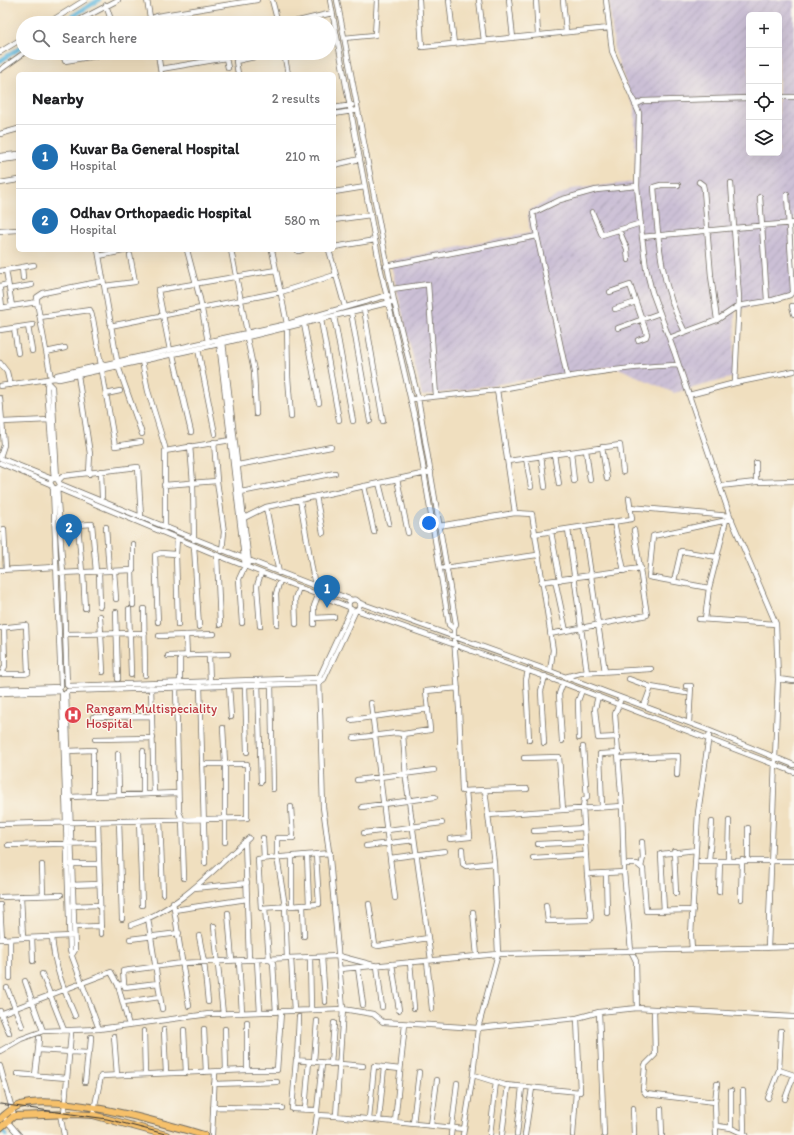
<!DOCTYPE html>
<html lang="en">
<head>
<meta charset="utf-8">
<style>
	body { margin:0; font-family:Itim,sans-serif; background:#f6f6f6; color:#202124 }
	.controls { position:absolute; right:12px; top:12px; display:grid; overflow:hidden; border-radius:6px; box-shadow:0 4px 16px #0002 }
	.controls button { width:36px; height:36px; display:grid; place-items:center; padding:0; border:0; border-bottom:1px solid #e0e0e0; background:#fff; color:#202124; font:20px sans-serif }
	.you { position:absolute; left:429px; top:523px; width:14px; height:14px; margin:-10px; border:3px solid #fff; border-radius:50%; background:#1a73e8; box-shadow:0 0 0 6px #1a73e833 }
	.badge { display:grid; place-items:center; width:26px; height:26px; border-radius:50%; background:#1f6fb2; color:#fff; font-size:13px; font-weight:700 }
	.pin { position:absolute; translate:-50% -33px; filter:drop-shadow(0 1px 2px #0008) }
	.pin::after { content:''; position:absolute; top:21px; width:14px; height:12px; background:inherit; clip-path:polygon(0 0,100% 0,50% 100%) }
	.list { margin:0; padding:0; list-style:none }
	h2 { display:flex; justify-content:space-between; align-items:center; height:52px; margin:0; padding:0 16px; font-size:17px }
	h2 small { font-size:13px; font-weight:400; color:#757577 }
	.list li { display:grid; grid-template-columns:26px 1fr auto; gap:12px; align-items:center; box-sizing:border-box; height:64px; padding:0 16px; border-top:1px solid #e0e0e0 }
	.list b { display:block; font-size:15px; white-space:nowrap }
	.list p { margin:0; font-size:13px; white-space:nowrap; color:#757577 }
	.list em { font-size:13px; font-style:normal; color:#757577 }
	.icon { flex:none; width:22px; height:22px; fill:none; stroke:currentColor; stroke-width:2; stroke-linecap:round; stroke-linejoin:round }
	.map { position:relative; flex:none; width:794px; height:1135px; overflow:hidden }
	.search { position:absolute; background:#fff; box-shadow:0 4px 16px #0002; left:16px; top:16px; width:320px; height:44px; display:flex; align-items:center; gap:10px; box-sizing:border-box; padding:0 14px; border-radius:22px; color:#757577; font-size:15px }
	.panel { position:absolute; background:#fff; box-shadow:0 4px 16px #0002; left:16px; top:72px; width:320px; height:180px; border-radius:6px }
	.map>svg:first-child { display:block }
	.industrial { fill:url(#industrial-furrows); fill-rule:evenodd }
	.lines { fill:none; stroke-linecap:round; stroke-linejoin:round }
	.canal { stroke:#62b9df; stroke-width:4.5 }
	.minor-casing { stroke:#706a5f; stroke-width:6 }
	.major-casing { stroke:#706a5f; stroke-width:8 }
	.minor { stroke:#fff; stroke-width:4.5 }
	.major { stroke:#f6c06b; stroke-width:6 }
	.rail { stroke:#2b2b2b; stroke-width:1 }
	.labels { text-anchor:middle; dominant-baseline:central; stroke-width:3; stroke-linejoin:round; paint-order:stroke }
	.health-label { font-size:13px; fill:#be3a42; stroke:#fbf7ec; text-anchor:start }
</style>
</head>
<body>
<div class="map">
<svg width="794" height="1135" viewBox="0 0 794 1135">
	<defs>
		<pattern id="industrial-furrows" width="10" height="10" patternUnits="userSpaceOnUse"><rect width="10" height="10" fill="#cbbfd5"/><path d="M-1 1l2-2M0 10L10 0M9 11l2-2" fill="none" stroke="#aea4b7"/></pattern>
	</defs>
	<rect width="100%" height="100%" fill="#fbf7ec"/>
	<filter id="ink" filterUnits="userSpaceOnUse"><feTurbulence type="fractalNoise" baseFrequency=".025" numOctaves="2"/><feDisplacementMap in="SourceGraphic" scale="8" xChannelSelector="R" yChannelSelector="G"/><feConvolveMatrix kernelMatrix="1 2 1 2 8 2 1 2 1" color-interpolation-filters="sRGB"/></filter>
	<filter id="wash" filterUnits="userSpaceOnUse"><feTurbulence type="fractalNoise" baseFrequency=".012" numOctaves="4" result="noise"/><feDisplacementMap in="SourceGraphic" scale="16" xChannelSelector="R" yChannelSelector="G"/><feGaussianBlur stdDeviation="0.9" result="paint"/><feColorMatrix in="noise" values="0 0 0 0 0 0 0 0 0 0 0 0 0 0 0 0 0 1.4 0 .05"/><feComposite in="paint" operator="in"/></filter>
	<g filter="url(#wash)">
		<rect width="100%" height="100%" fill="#f0dfbf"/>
		<!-- industrial -->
		<path class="industrial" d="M609 0H794V296L735 310 734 377 674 393 614 366 422 396 390 261 530 233 528 211 571 189 635 182V110L614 49ZM749 15H779V153H749Z"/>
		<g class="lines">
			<!-- canal -->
			<path class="canal" d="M61 23 99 0
				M0 61 23 46
				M3 1131 6 1135"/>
		</g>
	</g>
	<g filter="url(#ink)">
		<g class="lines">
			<!-- minor casing -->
			<g class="minor-casing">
				<path id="minor" d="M147 0 151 23
					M272 0 278 23
					M330 0 380 267 416 423 449 625 454 629
					M337 0 394 301 418 398 456 624 454 629V637L459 708 462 791 485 790
					M419 0 422 47 609 28
					M449 0 454 44
					M479 0 484 41
					M509 0 513 38
					M536 0 538 35
					M563 0 566 32
					M606 0 612 51 639 113 637 186 642 237 734 228 739 298 735 383 794 371
					M106 5 112 23
					M150 19 157 16 257 0
					M48 23 85 0
					M74 23 118 0
					M290 23 332 13
					M344 38 375 35 377 0
					M329 42 337 41
					M0 52 23 38
					M63 53 65 61 114 53
					M158 53 161 74
					M284 53 288 74
					M161 69 226 58 228 68
					M0 70 24 53
					M238 74 236 61 274 53
					M779 97H794
					M635 105 643 101 749 98
					M334 108 352 105
					M334 114 358 110
					M0 134 18 129
					M0 156 18 154
					M0 160 18 158
					M334 165 360 159
					M699 182 703 185 704 190 711 276 717 320
					M0 183 18 180
					M731 183 734 228 794 223
					M678 185H661L654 187C658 238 660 286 685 332L717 320 738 306 773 300 790 295 793 291 787 195
					M334 192 365 187
					M760 197 767 300
					M592 212 602 235 641 223
					M334 220 370 215
					M619 230 627 249 628 260
					M0 231 18 230
					M537 236 567 376
					M642 237 646 268 652 292 675 354 730 516 776 624
					M334 247 375 240
					M98 250 118 366 142 434
					M187 250 200 299 208 342
					M231 250 247 332
					M272 250 287 324 288 377 291 417
					M329 250 345 307
					M298 251 302 250
					M99 256 128 250
					M386 266 537 236 533 213 560 200 596 190 637 186
					M22 267 23 278
					M6 270 12 306
					M0 271 34 265
					M0 286 8 284
					M104 286 135 282 130 255
					M0 289 2 307
					M9 289 32 285
					M392 289 428 284 436 396
					M610 292 630 285 647 334 646 337 638 340
					M37 302V297L43 293 103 281
					M794 306H792L794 314
					M0 308 37 302 51 378
					M364 309 383 421
					M615 309 636 302
					M351 312 370 421
					M334 316 353 421
					M40 317 90 310 93 319 115 446 141 442
					M321 320 339 420
					M304 324 319 403
					M28 326 32 351
					M110 326 281 292 335 275
					M14 328 18 353
					M618 328 660 313
					M0 330 33 325
					M247 338 254 371 256 414
					M669 338 685 332
					M219 342 245 566 239 579 242 623
					M223 342 249 563
					M198 349 215 434
					M170 350 158 290 276 270
					M46 352 65 348
					M173 355 191 432
					M142 361 148 391 165 447
					M0 363 7 372 10 385
					M78 375 90 454 89 474
					M55 378 57 375 287 324 388 295
					M48 379 47 388 54 479
					M49 384 52 387 57 479
					M0 386 55 378 59 379 219 344 391 302
					M497 390C558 378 617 367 678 365
					M106 394 120 391
					M689 395 735 383
					M0 398 4 445 0 457
					M412 399 497 390 515 513 532 514 553 650 550 671
					M2 422 50 420
					M190 446 193 483 194 540
					M602 447 607 479
					M586 450 590 480
					M571 452 574 481
					M554 454 559 484
					M541 456 545 487
					M0 458 52 479
					M526 458 531 487
					M508 461 620 445 623 472
					M0 463 50 484
					M756 463V482L794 481
					M238 465 331 447
					M101 471 102 497
					M397 479 408 533
					M59 480 63 476 138 467 141 517
					M217 481 224 532 222 551
					M379 483 389 523
					M60 484 59 487 54 489 50 483 52 479H57L60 484C157 524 254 563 352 600
					M164 485 217 481 214 442
					M364 486 374 532
					M720 486 756 482
					M53 488 61 686
					M241 492 335 473
					M316 496 323 533
					M300 500 315 586
					M266 507 279 573
					M630 507 730 516
					M244 518 266 507 431 472
					M614 522 624 571
					M439 526 515 513
					M106 527 109 571
					M584 527 605 672
					M165 528V451L231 440
					M4 529 6 569
					M568 529 587 673
					M551 532 560 580
					M534 534 632 519 629 498
					M177 539 176 554 178 625
					M194 546 199 627
					M217 555 220 625
					M717 557 726 520
					M444 568 537 555
					M0 570 56 567
					M132 570 133 605
					M114 571 116 599
					M82 572 78 525 92 524 96 572
					M83 572 85 608
					M99 572 100 606
					M60 573 133 570V544
					M555 580 566 631
					M674 581 681 551 717 557 709 588 649 577 653 536 732 519
					M541 582 641 568
					M348.5 605a5.5 5.5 0 1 1 11 0a5.5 5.5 0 1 1-11 0Z
					M360 603 550 671 705 729 794 765
					M129 609 131 675
					M144 609 145 675
					M116 612 118 679
					M100 616 103 672
					M314 618 334 617
					M699 619 776 624 778 679 768 948
					M705 619 709 588
					M158 622 155 555 161 553 176 554
					M277 624 276 594 280 580
					M296 624 295 599 299 587
					M314 624V606L321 588
					M260 626 257 586 261 573
					M0 628 26 625 28 673 25 674H2
					M65 634 145 633
					M550 634 647 615 634 530
					M186 635 187 656
					M159 636 214 634
					M209 655 210 682
					M168 656 228 654
					M180 656V683
					M528 670 526 680 529 740
					M0 674H2L5 666 4 627
					M565 677 580 673 651 669
					M629 679 651 687
					M778 679 794 681
					M258 682 261 782
					M271 682 273 789
					M67 685 63 573 57 488 217 555 349 607
					M68 686 319 678 351 609
					M151 686 154 794
					M176 686 179 812 182 819 184 878
					M200 686 205 863
					M229 686 231 717
					M245 686 247 752
					M686 686H691L689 723
					M0 689 60 687
					M68 691 319 683 324 679 356 610 563 683 794 772
					M0 693 60 691
					M66 693 75 950 72 955
					M62 694 70 951 99 1029
					M598 696 595 709 598 738 618 737
					M620 701 615 714 622 806 624 872 631 951 636 961 637 1008
					M371 703 390 858
					M644 706 651 687 686 693
					M93 717 152 716
					M351 720 428 709
					M223 728 225 763V842
					M354 738 396 733 403 734
					M579 738 578 701 582 690
					M95 739 153 738
					M562 741 559 694 563 683
					M544 743 541 691 545 676
					M583 747 587 798 584 799 583 808 587 874 624 872
					M67 751 94 750
					M143 751V794
					M93 754V796
					M118 754 119 795
					M524 758 559 757 563 810
					M619 758 678 756 677 775
					M357 780 434 770
					M69 797 178 793
					M362 807 435 797
					M602 807 600 754 619 753
					M488 815 622 806
					M119 820 122 919
					M139 820 142 905
					M160 820 163 894
					M98 821 101 934
					M0 824 247 818V764H202
					M534 831 584 828
					M364 833 442 823
					M263 838 264 858
					M450 839 470 837 466 791
					M245 841 249 960
					M538 844 585 842
					M8 845 99 843
					M366 846 414 840
					M462 849 463 864 466 866 494 863
					M674 851 676 893
					M316 854 319 904 261 908 258 859 330 853
					M307 855 309 905
					M292 856V906
					M533 858 586 855
					M728 860 729 821
					M748 860V828
					M700 861H794
					M709 861 712 822
					M71 864H99
					M624 864H637L643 869 646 911 693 910
					M42 865 43 895
					M641 867 643 858 642 842
					M606 873 607 913
					M69 885 100 884
					M194 888 247 883
					M719 892 720 861
					M21 896 23 938
					M0 897 61 895
					M395 898 390 858 445 851
					M741 899 742 860
					M173 902 189 1006
					M369 904 375 945 378 946 428 938
					M0 905 2 939
					M303 905 304 936
					M546 905 548 921 590 920 591 917 587 874
					M70 906 100 905
					M265 908 269 959 273 963 276 1012
					M174 910 247 899
					M664 911 661 854 696 850
					M473 912 477 956
					M228 913 232 961
					M148 918 162 1009
					M131 925C177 911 214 869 249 838
					M214 926 223 1014
					M74 927 101 926
					M199 936 204 962 208 1002
					M52 937C54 966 64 990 75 1016
					M32 938 33 961
					M0 939 72 936
					M10 939V978
					M130 939 179 933
					M692 950 691 935 698 813 709 735
					M310 957 311 1010
					M322 957 325 1002
					M287 958 339 956 377 966 382 1007
					M291 958 294 1011
					M257 960 260 1012
					M431 960 406 779 403 734 430 730 426 691 458 688
					M239 961 242 1013
					M427 961 432 1009
					M410 962 414 1008
					M392 964 399 1010
					M358 968 363 1005
					M340 969 498 954 794 947
					M42 974 64 1030
					M25 981 43 1031
					M124 984 125 987 158 983
					M118 985 128 1022
					M7 988 22 1026
					M124 1002 160 997
					M654 1009 655 1055 645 1065 643 1090 646 1094 715 1102 716 1135
					M0 1011 9 1033
					M0 1014 111 972 118 985 124 984 123 971 182 963 287 958 285 906 277 857V838H293L291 807
					M577 1018 599 1012
					M247 1022V1070
					M204 1029 206 1072
					M225 1029 226 1071
					M164 1030 166 1073
					M184 1030 186 1073
					M144 1031 145 1074
					M114 1036 117 1075
					M38 1050 39 1038
					M0 1051 21 1039 43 1031 99 1029 209 1014 343 1009 373 1014 383 1022 478 1028 577 1018 580 1092 505 1085 473 1075
					M88 1053 90 1051 91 1037
					M297 1060 299 1017
					M314 1061 317 1021
					M331 1064 334 1023
					M0 1066 14 1116
					M779 1070 794 1075
					M17 1074 67 1078
					M35 1075 38 1050 88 1053 85 1082
					M214 1084 277 1082
					M731 1091V1128
					M743 1091 744 1133
					M768 1098 779 1070 781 1031
					M785 1099 794 1075
					M715 1102 717 1084
					M213 1107 282 1108
					M633 1108 634 1135
					M661 1109 662 1135
					M305 1110 309 1061
					M317 1110 322 1064
					M60 1114 64 1135
					M64 1114 71 1033
					M93 1115 101 1076 247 1070H277L281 1012
					M317 1115V1110L292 1109 296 1060 363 1066
					M336 1116 464 1129
					M369 1119 374 1066 400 1069
					M6 1120 19 1135
					M379 1120 384 1067
					M395 1122 405 1024
					M413 1124 419 1072
					M431 1125 437 1080
					M718 1126 731 1128 746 1135
					M212 1135 215 1072
					M314 1135 317 1115 336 1116 343 1009 330 859 323 807 319 678
					M451 1135 457 1083
					M463 1135 473 1075 478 1028 498 954 494 863 485 790 527 789
					M490 1135 496 1082
					M502 1135 508 1085
					M517 1135 522 1087
					M525 1135 532 1088
					M573 1135 576 1092
					M604 1135 599 1012 637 1008 794 1017"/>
			</g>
			<!-- major casing -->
			<g class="major-casing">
				<path id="major" d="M0 1119C6 1114 13 1107 20 1105 60 1093 162 1123 204 1135
					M0 1128 14 1116 73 1114 93 1115 166 1135"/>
			</g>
			<!-- minor -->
			<use href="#minor" class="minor"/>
			<!-- major -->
			<use href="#major" class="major"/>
			<!-- rail -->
			<path class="rail" d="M0 1104 107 1119 169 1135"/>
		</g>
	</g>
	<!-- icons -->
	<defs>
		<g id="hospital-disc" transform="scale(0.9)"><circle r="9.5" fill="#e0444e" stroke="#fbf7ec"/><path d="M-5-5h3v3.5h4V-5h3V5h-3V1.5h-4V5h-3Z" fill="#fff"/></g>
	</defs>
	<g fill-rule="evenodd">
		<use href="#hospital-disc" x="73" y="715"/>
	</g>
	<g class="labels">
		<!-- health labels -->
		<g class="health-label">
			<text x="86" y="708">Rangam Multispeciality<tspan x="86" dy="15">Hospital</tspan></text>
		</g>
	</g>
</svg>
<div class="controls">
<button>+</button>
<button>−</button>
<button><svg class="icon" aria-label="locate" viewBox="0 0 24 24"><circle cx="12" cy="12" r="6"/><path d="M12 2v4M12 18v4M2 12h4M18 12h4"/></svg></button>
<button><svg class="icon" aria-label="layers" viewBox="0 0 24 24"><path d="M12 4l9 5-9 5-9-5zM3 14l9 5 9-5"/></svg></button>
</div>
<div class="you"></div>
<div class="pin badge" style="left:327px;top:608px">1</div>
<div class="pin badge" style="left:69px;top:547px">2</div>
<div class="search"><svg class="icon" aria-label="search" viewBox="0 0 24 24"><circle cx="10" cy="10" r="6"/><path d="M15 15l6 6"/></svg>Search here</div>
<section class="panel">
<h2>Nearby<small>2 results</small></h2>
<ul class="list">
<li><span class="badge">1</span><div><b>Kuvar Ba General Hospital</b><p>Hospital</p></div><em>210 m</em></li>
<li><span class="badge">2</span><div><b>Odhav Orthopaedic Hospital</b><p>Hospital</p></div><em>580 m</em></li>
</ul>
</section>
</div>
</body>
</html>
